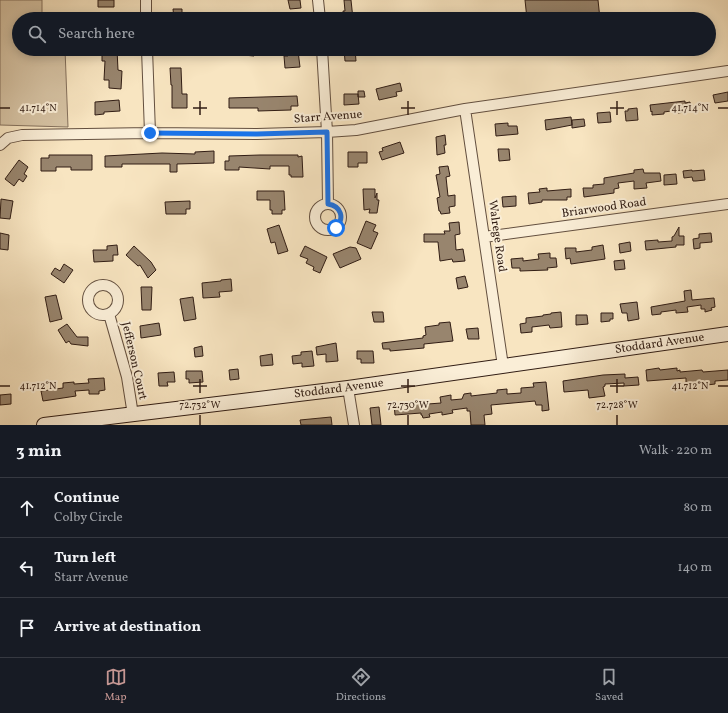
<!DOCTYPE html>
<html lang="en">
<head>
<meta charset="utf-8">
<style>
	body { margin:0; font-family:Vollkorn,serif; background:#242831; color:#f1f3f6 }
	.stop { position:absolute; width:12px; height:12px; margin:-9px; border:3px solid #1a73e8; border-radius:50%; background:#fff }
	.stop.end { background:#1a73e8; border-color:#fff; box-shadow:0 1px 4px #0008 }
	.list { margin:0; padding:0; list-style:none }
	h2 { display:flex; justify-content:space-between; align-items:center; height:52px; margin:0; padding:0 16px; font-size:17px }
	h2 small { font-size:13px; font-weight:400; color:#9ea1a6 }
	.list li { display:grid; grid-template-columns:26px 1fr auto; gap:12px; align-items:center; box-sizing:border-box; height:60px; padding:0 16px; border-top:1px solid #363941 }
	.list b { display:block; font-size:15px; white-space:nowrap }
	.list p { margin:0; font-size:13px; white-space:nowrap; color:#9ea1a6 }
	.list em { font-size:13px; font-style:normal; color:#9ea1a6 }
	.icon { flex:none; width:22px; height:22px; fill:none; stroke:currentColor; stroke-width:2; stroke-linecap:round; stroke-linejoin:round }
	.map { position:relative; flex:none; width:728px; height:425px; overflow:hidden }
	.search { position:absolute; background:#171b24; box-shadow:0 2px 10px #0003; left:12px; right:12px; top:12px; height:44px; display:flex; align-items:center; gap:10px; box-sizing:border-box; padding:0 14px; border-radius:22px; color:#9ea1a6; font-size:15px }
	.sheet { height:232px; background:#171b24 }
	nav { display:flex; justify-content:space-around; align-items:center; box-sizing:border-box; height:56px; border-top:1px solid #363941; background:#171b24; font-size:11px; color:#9ea1a6 }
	nav a { display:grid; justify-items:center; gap:2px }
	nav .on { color:#c59692 }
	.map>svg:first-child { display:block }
	.green { fill:#d6c3a4; stroke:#84705c }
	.building { fill:#98856e; stroke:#311d14 }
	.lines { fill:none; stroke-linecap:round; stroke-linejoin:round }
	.street-casing { stroke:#634f3f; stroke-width:12 }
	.secondary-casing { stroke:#311d14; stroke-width:16 }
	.street { stroke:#faeed7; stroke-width:10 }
	.secondary { stroke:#faeed7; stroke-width:14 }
	.route { stroke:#1a73e8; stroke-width:5 }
	.ticks { fill:none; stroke:#311d14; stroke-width:1.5 }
	.labels { text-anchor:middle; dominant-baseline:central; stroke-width:4; stroke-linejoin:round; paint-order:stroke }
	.street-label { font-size:12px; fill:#311d14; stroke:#faeed7 }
	.ticks-label { font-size:10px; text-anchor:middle; fill:#311d14; stroke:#faeed7; stroke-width:4; stroke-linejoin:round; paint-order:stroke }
</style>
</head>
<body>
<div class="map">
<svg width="728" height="425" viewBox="0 0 728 425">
	<rect width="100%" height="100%" fill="#f8e5c1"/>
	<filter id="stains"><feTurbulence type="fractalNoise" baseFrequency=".005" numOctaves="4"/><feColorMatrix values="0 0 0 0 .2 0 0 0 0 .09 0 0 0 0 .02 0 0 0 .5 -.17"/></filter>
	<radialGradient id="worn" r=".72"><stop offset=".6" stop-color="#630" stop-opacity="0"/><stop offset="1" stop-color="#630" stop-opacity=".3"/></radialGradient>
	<!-- green -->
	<path class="green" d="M0 0H42V19H19V49H65L68 127 0 125Z"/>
	<!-- building -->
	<path class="building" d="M98 0H114V7H98Z
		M288 0H300L301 8 290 9Z
		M344 0H351L353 19H344L343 11H345Z
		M525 0H598L600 19H527Z
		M173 9H182V19H174Z
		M102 49H117L118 70 122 71 121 89 109 88V80H104L105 61H102Z
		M233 49H255L254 56 233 54Z
		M344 49H355L356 61H345Z
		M288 51H298L300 67 285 68 284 56H288Z
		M170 68H181L182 94H187V108H172V85H171Z
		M400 83 402 91 396 92 397 96 379 100 376 89Z
		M358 91H364L365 97H358Z
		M728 92V101L715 103 713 95Z
		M344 94H358L359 104 344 105Z
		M297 96 298 106H291V110L258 111V108H229V98Z
		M119 100 120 111 104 112V114L95 115V102Z
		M685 101V103L690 102 691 111 678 113V110L664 112V114L652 115V111L651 112 650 105Z
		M637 108 638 120 626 121 625 111H628V109Z
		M610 112 611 122 598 123 597 113Z
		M571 117 572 125 546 130 545 120Z
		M584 119 585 126 572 128V120Z
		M508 123V126H517L518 134 496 136 495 124Z
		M445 135 446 145H444L445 153 437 155 436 137Z
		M400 142 404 153 382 160 379 152 383 151 382 148Z
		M498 149H509L510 160 499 161Z
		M214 151V163L177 164V172H170V164H122V167H105V156L162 153 195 154V152Z
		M348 152H367V163H358V167H348Z
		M49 155H92V170H71V167H56V171H41V158H49Z
		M260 155H298V157L302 156 303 177H291V175H289V166H270V169L239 167V170H225V161H229V156Z
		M19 160 28 167 24 174 27 176 23 182 19 179 14 186 5 179Z
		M448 166 450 176 446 177 448 196 455 195V206L449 207 450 213 441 214 440 211H439L437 198 440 197 436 175 440 174 439 167Z
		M643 169 644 173H660L661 181 646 183 647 188 634 189V181L618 183 619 188 614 189V193L584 197 583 188H593V185L604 184V178L634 173V170Z
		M692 170V171L704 170 705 180 696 181H693L692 177 684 178 683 171Z
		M676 174 677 184 664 185V175Z
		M547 188V191L571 189V197H567V200H542V202L529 204 528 193 540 192 539 189Z
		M363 189H375V198L377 193V200H379L377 213H369L370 209 364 210Z
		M257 191H284L285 210H282V214H272V210H270V200H257Z
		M516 196V206L503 207 502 197Z
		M1 199 13 201 10 219 0 218Z
		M190 201V209H186V214H166L165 202Z
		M366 221 376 225 373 231 378 233 371 249 357 243Z
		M459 222 460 234 455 235 456 250 463 249 465 261 453 262 452 259 440 261 438 242H424V234H445L444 231H450L449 223Z
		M279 225 288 251 278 254 275 242 271 243 267 229Z
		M679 227V236H684V245H676V247L646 250 645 241 658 240V242L672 241V237L674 236Z
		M0 233 9 235 8 250 0 249Z
		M711 233 712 242 700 243V248L694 249 693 239 699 238V234Z
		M630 242 631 251 620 253 619 244Z
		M117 245 118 255H113V261L94 262 93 250H107V246Z
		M603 245 605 259 571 264 570 258 566 259 565 248H576V252L592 250V247Z
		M134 246 151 262 156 270 148 278 140 265 138 266 126 255Z
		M305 246 327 257 320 273 313 270 314 267 306 263 308 259 300 256Z
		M350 247 356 248 361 259 340 268 333 254Z
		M550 253V258H556L557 267 547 268 548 270 520 271V268H512L511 259 523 258V261L539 259 538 254Z
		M624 260 625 269 615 270 614 261Z
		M64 264 73 270 64 283 51 274 55 268 60 271Z
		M465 276 468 287 458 289 456 278Z
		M231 279 232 291 219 292 220 297 203 298 202 283 221 281V280Z
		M141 287H152L151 310H142Z
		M691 290 692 300 714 298 715 307 711 308 712 310 705 312V309H701V305L687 307 688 312 676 313V310L661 312V314L652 315 651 307 685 301 684 291Z
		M56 295 62 319 50 322 45 297Z
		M193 297 196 319 184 321 180 299Z
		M637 302 639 319 628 321 627 313H622L620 304Z
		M372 312H383L384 322H374Z
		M561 312 562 327 550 328 549 325 532 327V332L521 333 520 324 526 323V318L543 316V315L551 314V313Z
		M601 313H613V319H610V321L601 322Z
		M576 315H587L588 324 576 325Z
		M450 322 453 341 424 344V348L390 351V349H383L382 343 423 338V336L426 335 425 327 439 325V323Z
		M159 323 161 335 141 338 140 326Z
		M67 324 77 337H88V346L71 344 69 341 66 343 58 330Z
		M478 328 479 339H468L466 329Z
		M336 343 338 361 326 362V354L317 355 316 347Z
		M202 346 203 356 195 357 194 348Z
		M312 351 314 366 302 367V363L293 364 292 356 301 355V352Z
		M357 351H373L374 363H361V359H357Z
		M272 354 273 365 261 366 260 356Z
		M659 368 660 370 677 368V371L680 370V372L702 370 703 372 728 370V380L715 381V384L707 385V382L686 384V378L647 381 646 370Z
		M238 369 239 379 230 380 229 370Z
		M186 371H202L203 382 189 383V379H186Z
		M174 372 175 382H167L168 386H159L158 373Z
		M625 374V378L638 377 639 385 624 386V383L605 384V386L603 387 605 396 589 398 588 390 564 392 563 381 603 375Z
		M104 378 105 390 99 391V394H89V390L75 391 76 396 43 401 41 391 63 388V383L74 382V384L89 383 88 379Z
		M546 382 549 410 542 411V405H536L535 401 491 405 492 414 484 415 485 425H471L470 411H467V408L452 410 453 413 442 415V412L429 414 430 417 423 418 422 415H421V413L395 415 394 404 409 402V404L427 402 428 404 441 403 440 397 451 395V400L462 399 464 394 471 393V396L497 393V390L507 389V394L521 393V388L534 387 533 383Z
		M11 394V404L0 405V395Z
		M379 407 381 425H372L370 408Z
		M331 417 332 425H301L300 420Z"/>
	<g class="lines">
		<!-- street casing -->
		<g class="street-casing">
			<path id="street" d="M146 0V19
				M318 0 320 19
				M147 49 150 133
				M322 49 327 132 328 204
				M465 109 503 366
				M0 145 8 138 22 135 150 133 257 134 327 132 356 130 465 109 728 71
				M315 217a13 13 0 1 1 26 0a13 13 0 1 1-26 0Z
				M484 237 728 204
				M88 300a15 15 0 1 1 30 0a15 15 0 1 1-30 0Z
				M109 314 127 377 133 415
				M348 388 354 425"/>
		</g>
		<!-- secondary casing -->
		<g class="secondary-casing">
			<g id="secondary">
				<path id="s1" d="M44 425 348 388 728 334"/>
			</g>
		</g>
		<!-- street -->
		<use href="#street" class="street"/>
		<!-- secondary -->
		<use href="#secondary" class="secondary"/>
	</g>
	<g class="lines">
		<!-- route -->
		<path class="route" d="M150 133 257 134 327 132 328 204C341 206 345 218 336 228"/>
	</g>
	<!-- ticks -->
	<path class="ticks" d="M200 101V115M408 101V115M617 101V115M0 108H10M193 108H207M401 108H415M610 108H624M718 108H728M200 379V393M408 379V393M617 379V393M0 386H10M193 386H207M401 386H415M610 386H624M718 386H728M200 415V425M408 415V425M617 415V425"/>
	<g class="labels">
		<!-- street labels -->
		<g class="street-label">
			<text transform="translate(328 117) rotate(-4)">Starr Avenue</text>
			<text transform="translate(604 208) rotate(-8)">Briarwood Road</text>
			<text transform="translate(497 236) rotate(82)">Walrege Road</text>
			<text stroke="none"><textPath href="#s1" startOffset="621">Stoddard Avenue</textPath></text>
			<text transform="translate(134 361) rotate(77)">Jefferson Court</text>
			<text stroke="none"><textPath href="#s1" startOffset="297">Stoddard Avenue</textPath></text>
		</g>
	</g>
	<g class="ticks-label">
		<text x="38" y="111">41.714°N</text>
		<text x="690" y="111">41.714°N</text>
		<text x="38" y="389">41.712°N</text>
		<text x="690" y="389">41.712°N</text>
		<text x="200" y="408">72.732°W</text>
		<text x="408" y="408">72.730°W</text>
		<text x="617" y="408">72.728°W</text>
	</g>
	<rect width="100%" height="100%" filter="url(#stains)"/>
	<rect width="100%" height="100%" fill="url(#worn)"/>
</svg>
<div class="stop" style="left:336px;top:228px"></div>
<div class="stop end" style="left:150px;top:133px"></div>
<div class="search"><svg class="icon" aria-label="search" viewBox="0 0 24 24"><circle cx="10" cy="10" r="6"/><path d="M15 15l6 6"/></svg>Search here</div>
</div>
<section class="sheet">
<h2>3 min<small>Walk · 220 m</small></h2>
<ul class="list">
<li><svg class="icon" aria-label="ahead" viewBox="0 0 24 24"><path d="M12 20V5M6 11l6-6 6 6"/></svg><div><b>Continue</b><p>Colby Circle</p></div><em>80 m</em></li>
<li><svg class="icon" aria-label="left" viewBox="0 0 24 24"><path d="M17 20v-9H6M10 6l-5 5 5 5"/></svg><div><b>Turn left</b><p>Starr Avenue</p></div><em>140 m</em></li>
<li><svg class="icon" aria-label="arrive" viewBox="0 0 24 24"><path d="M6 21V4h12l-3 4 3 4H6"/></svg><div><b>Arrive at destination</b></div></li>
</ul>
</section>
<nav>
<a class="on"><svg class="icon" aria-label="map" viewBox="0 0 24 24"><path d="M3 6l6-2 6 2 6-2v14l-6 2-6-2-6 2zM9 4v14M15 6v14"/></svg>Map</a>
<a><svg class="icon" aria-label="directions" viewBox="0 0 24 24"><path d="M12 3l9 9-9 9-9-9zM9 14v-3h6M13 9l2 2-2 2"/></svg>Directions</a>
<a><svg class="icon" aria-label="saved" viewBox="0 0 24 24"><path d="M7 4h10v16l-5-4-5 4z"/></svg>Saved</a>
</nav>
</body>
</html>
